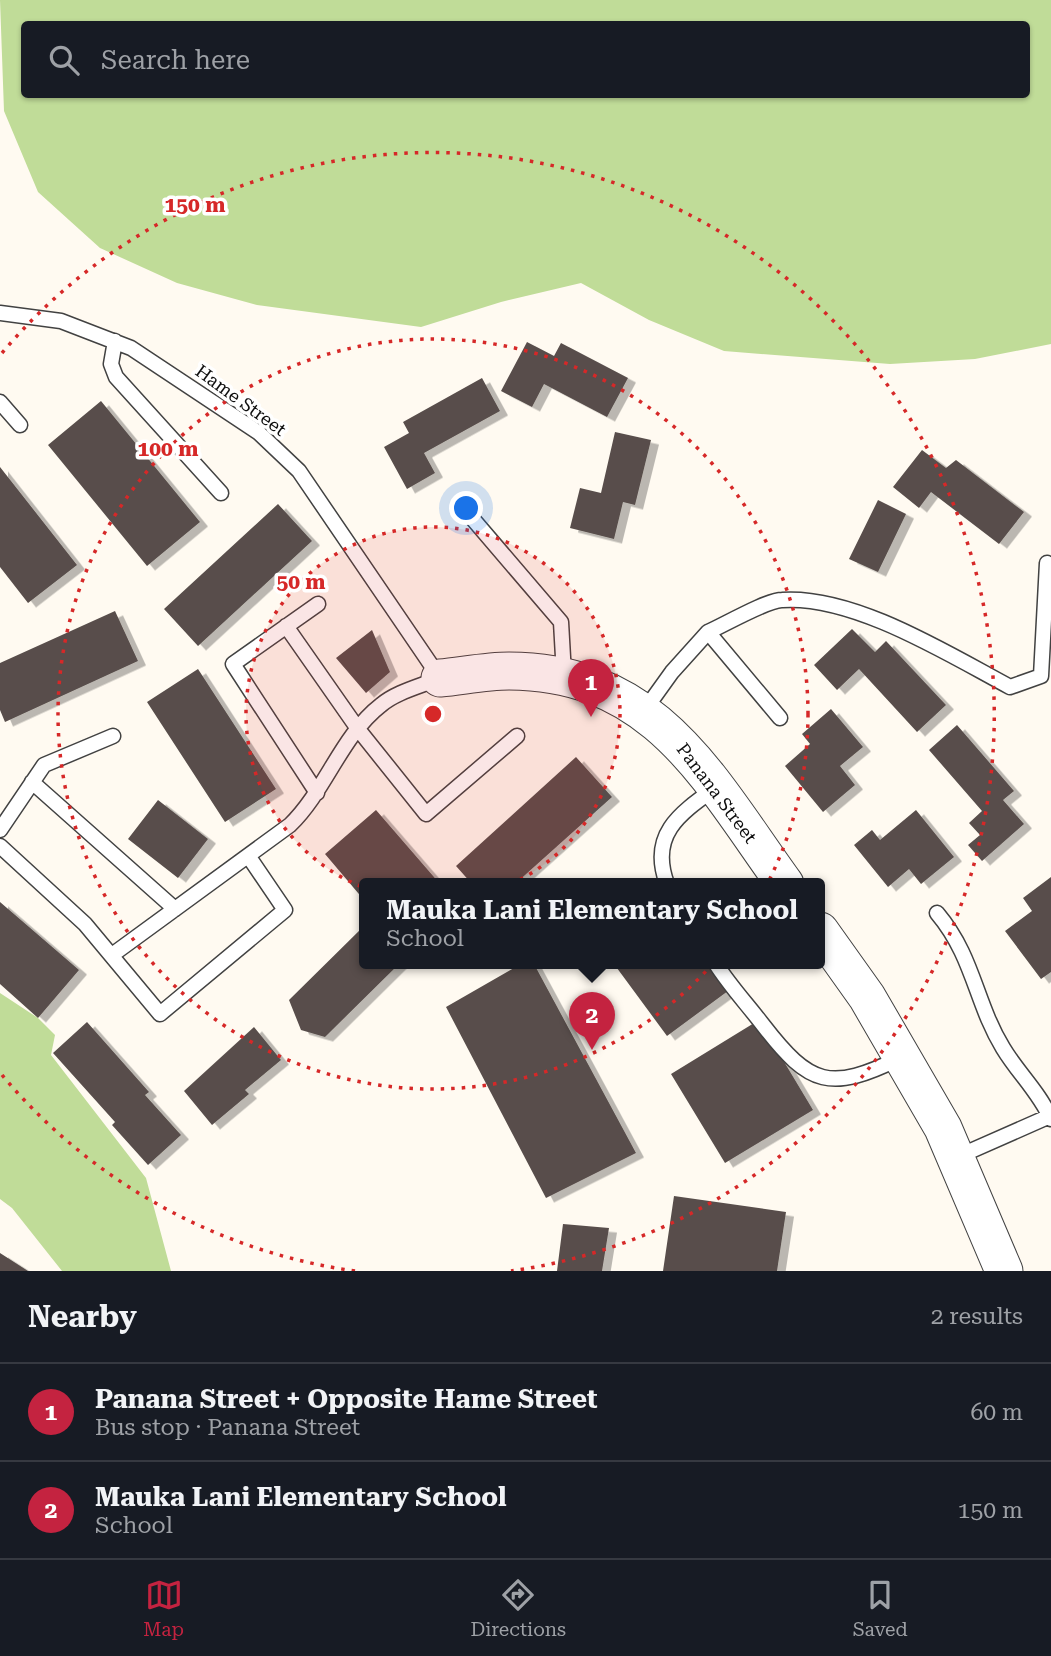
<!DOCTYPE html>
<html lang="en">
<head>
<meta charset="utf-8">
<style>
	body { margin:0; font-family:"Roboto Serif",serif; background:#20242c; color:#f1f3f6 }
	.you { position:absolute; left:467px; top:509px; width:24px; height:24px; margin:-18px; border:5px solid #fff; border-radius:50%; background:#1a73e8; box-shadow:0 0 0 10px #1a73e833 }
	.badge { display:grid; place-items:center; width:46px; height:46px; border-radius:50%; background:#c42340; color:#fff; font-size:23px; font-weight:700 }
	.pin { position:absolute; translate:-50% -58px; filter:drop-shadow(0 2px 4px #0008) }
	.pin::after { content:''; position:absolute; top:37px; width:24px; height:21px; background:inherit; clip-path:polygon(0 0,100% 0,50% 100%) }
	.popup { position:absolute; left:359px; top:878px; width:466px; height:91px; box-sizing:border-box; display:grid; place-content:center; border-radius:7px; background:#171b24; filter:drop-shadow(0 2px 5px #0005); font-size:23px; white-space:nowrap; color:#9ea1a6 }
	.popup b { font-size:26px; color:#f1f3f6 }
	.popup::after { content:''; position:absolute; left:50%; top:100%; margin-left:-14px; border:14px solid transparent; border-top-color:#171b24 }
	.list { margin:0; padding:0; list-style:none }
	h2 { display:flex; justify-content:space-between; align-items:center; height:91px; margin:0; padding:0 28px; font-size:30px }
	h2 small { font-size:23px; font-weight:400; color:#9ea1a6 }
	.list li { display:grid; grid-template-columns:46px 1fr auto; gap:21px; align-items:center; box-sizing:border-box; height:98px; padding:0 28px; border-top:2px solid #363941 }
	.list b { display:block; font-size:26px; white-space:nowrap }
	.list p { margin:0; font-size:23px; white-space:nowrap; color:#9ea1a6 }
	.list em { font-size:23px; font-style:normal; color:#9ea1a6 }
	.icon { flex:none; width:38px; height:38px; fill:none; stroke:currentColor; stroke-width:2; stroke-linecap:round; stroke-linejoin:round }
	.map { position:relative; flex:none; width:1051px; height:1271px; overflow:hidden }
	.search { position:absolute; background:#171b24; box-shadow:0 2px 5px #0004; left:21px; right:21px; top:21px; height:77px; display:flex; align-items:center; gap:18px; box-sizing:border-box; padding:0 24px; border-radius:7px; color:#9ea1a6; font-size:26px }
	.sheet { height:287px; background:#171b24 }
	nav { display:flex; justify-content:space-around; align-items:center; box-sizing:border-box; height:98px; border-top:2px solid #363941; background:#171b24; font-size:19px; color:#9ea1a6 }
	nav a { display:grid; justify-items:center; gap:4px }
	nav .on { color:#c42340 }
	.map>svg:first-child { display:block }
	.forest { fill:#c0dc98; fill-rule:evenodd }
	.building { fill:#584e4b; filter:url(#shadow) }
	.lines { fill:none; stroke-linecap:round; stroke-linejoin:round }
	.service-casing { stroke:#424242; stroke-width:17 }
	.tertiary-casing { stroke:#424242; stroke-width:39 }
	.service { stroke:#fff; stroke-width:14 }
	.tertiary { stroke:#fff; stroke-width:37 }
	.ring { fill:none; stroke:#d62828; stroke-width:3.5; stroke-dasharray:3.5 7 }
	.labels { text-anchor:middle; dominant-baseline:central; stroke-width:7; stroke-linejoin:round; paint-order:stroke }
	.street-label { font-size:18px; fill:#0f0f0f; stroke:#fff }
	.centre { fill:#d62828; stroke:#fff; stroke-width:3.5 }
	.ring-label { font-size:21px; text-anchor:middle; font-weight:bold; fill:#d62828; stroke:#fff; stroke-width:7; stroke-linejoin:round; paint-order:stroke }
</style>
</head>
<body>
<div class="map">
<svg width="1051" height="1271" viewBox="0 0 1051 1271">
	<defs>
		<filter id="shadow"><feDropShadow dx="8" dy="4.5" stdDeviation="0" flood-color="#0004"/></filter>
	</defs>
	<rect width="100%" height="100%" fill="#fffaf1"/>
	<!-- forest -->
	<path class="forest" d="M0 0H1051V344L975 359 890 364 724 351 649 320 581 283 501 302 421 327 257 305 177 283 100 248 38 192 4 111ZM24 24H1026V94H24Z
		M0 993 38 1018 55 1035 51 1055 146 1178 171 1271H62L12 1208 0 1199Z"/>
	<!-- building -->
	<path class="building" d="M527 342 554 356 561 343 628 378 607 417 544 384 532 407 501 391Z
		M482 378 500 411 424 453 435 473 407 489 384 447 409 433 403 422Z
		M101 401 200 522 147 566 48 445Z
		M615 432 651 440 635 505 623 502 614 539 570 528 580 488 601 493Z
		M922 450 946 468 956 460 1024 512 999 544 931 492 919 508 893 487Z
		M0 467 77 565 28 603 0 567Z
		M878 500 906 514 878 572 849 559Z
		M278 504 312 541 198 646 164 609Z
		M115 611 138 661 5 722 0 710V663Z
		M852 629 875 652 886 641 946 705 917 732 859 669 837 690 814 665Z
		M372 630 390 672 366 693 336 658Z
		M198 669 276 789 225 822 147 702Z
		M831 709 863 747 840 766 855 785 823 812 785 766 810 744 802 734Z
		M957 725 1014 791 1003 800 1024 824 982 861 968 845 980 835 969 823 982 811 929 750Z
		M576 757 612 797 515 884H472L456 866Z
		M158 800 208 839 178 878 128 839Z
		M376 810 440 884H364V900L325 854Z
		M916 810 954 857 921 884 909 869 888 887 854 845 872 830 880 840Z
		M1051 877V972L1041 979 1005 931 1032 911 1023 898Z
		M0 902 79 970 38 1018 0 984Z
		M364 926V964H399L325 1037 301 1030 289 1000Z
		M521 964H534L636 1153 546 1198 446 1007Z
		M614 964H714L732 988 667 1036Z
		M759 1020 813 1110 725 1163 671 1074Z
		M87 1022 149 1092 145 1095 181 1135 148 1165 112 1125 115 1122 53 1053Z
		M254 1027 281 1060 245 1090 249 1094 212 1125 184 1091Z
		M674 1196 786 1212 777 1271H663Z
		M563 1224 609 1228 602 1271H557Z
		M0 1253 28 1271H0Z"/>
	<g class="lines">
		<!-- service casing -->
		<g class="service-casing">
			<path id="service" d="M0 313 61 321 131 348 259 433 299 471 440 678C421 686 396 692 381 705 341 736 326 790 290 825L112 955
				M115 341 111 364 116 377 221 493
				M0 402 20 425
				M460 504 561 622 564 675
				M286 626 358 729 426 814 517 736
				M708 632C724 625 767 600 782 600 854 595 948 654 1010 687L1041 676 1047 563
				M644 711 672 672 708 632 780 718
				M32 782 175 909
				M317 793 233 664 318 604
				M0 830 44 765 113 736
				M0 846 85 924 160 1014 285 910 249 857
				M667 884C649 835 679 814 714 789
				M937 913C974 957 975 1002 1003 1048 1018 1073 1039 1092 1051 1119
				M716 964C730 986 747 1004 763 1025 810 1086 830 1092 900 1058
				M957 1157 1050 1116"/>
		</g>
		<!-- tertiary casing -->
		<g class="tertiary-casing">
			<path id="tertiary" d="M440 678C462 676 486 671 509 671 657 672 708 778 785 884
				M820 931 867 997 943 1128 1004 1271"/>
		</g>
		<!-- service -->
		<use href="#service" class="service"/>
		<!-- tertiary -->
		<use href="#tertiary" class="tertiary"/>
	</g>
	<!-- distance rings -->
	<circle cx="433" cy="714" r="187" fill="#d62828" fill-opacity=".12"/>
	<g class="ring">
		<circle cx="433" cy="714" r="187"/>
		<circle cx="433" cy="714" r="375"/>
		<path d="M355 1271A562 562 0 0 1 2 1075M2 353A562 562 0 1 1 511 1271"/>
	</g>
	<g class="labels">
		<!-- street labels -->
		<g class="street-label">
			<text transform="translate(241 400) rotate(36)">Hame Street</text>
			<text transform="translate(717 793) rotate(53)">Panana Street</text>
		</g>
	</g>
	<circle cx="433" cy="714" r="10" class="centre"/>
	<g class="ring-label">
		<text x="195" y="212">150 m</text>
		<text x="168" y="456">100 m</text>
		<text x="301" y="589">50 m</text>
	</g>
</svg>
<div class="you"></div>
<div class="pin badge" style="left:591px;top:717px">1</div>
<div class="pin badge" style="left:592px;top:1050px">2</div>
<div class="popup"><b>Mauka Lani Elementary School</b>School</div>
<div class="search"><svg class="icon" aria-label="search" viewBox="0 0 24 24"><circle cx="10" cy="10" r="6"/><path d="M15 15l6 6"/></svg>Search here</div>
</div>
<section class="sheet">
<h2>Nearby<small>2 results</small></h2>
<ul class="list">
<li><span class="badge">1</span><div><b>Panana Street + Opposite Hame Street</b><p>Bus stop · Panana Street</p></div><em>60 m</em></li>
<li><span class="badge">2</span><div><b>Mauka Lani Elementary School</b><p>School</p></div><em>150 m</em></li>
</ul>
</section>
<nav>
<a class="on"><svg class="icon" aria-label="map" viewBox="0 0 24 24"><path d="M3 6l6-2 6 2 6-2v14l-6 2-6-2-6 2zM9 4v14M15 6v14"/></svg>Map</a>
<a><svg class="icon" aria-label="directions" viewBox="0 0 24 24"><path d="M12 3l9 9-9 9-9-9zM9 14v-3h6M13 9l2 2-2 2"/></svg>Directions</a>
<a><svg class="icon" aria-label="saved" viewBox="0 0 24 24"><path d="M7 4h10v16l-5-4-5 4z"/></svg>Saved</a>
</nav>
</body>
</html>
